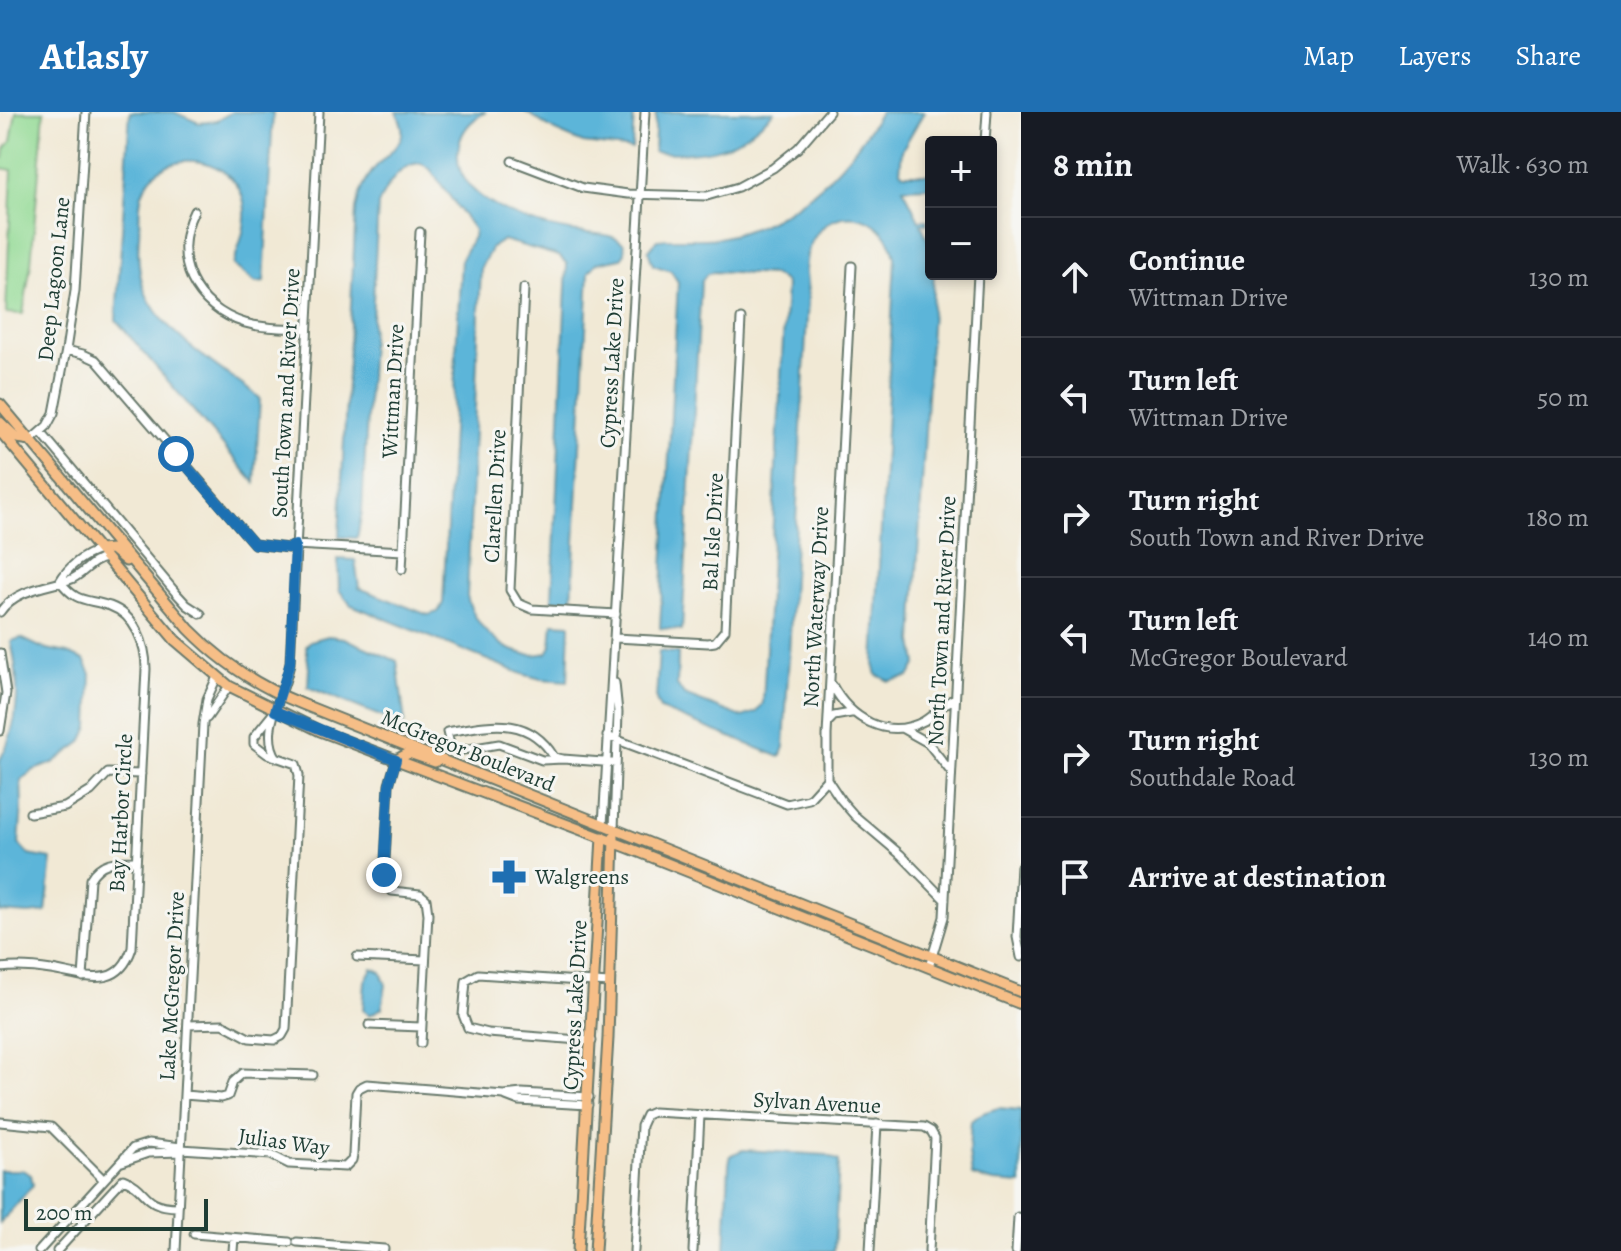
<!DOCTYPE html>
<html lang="en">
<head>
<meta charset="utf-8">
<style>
	body { margin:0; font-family:Alegreya,serif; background:#242831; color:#f1f3f6 }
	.controls { position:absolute; right:24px; top:24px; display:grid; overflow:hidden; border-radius:8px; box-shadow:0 4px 12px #0003 }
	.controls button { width:72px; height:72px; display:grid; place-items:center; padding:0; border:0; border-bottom:2px solid #363941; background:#171b24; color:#f1f3f6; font:40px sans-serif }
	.scale { position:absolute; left:24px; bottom:20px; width:184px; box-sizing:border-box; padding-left:8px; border:4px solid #1f3d34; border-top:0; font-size:22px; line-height:28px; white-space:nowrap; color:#1f3d34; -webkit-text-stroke:6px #f6f6f2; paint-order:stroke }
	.stop { position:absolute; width:24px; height:24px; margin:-18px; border:6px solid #1f6fb2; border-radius:50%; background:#fff }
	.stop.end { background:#1f6fb2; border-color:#fff; box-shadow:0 2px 8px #0008 }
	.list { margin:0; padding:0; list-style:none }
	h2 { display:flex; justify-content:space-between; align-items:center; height:104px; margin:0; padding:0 32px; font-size:34px }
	h2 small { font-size:26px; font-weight:400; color:#9ea1a6 }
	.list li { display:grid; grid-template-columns:52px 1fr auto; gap:24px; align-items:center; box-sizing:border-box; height:120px; padding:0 32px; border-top:2px solid #363941 }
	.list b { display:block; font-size:30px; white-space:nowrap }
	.list p { margin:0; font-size:26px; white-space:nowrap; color:#9ea1a6 }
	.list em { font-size:26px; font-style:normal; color:#9ea1a6 }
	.icon { flex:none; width:44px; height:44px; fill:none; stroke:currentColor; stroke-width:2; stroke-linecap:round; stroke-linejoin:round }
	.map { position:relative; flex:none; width:1021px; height:1139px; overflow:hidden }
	header { display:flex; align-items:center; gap:48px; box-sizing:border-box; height:112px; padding:0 40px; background:#1f6fb2; color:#fff }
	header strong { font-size:38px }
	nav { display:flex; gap:44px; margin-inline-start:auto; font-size:28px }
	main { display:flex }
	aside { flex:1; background:#171b24 }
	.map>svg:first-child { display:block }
	.green { fill:#93da94; stroke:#598c64; stroke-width:2 }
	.water { fill:#5bb5d9; stroke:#3d7986; stroke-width:2 }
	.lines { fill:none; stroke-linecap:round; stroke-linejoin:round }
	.minor-casing { stroke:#68796c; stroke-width:11 }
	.major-casing { stroke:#68796c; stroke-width:13 }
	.minor { stroke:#fff; stroke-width:7 }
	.major { stroke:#f6be87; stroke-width:9 }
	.route { stroke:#1f6fb2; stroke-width:10 }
	.labels { text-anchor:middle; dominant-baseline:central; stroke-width:6; stroke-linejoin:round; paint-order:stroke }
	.street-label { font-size:22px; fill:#1f3d34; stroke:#f6f6f2 }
	.poi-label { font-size:22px; fill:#1f3d34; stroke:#f6f6f2; text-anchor:start }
</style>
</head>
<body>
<header>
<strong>Atlasly</strong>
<nav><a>Map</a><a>Layers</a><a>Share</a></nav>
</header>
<main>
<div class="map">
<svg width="1021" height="1139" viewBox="0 0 1021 1139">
	<rect width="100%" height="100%" fill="#f6f6f2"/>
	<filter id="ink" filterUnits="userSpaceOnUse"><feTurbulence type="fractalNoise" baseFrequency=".0125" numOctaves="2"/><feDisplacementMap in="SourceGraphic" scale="16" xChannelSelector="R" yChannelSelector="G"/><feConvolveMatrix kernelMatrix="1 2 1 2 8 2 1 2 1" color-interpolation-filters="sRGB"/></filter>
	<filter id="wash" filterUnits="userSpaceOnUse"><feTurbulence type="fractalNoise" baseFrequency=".006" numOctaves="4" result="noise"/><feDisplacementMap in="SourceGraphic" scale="32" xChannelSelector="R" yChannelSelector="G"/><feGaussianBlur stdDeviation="1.8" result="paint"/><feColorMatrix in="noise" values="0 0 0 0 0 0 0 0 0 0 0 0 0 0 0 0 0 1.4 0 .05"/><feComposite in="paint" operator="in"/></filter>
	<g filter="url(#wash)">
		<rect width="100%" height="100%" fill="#f1e9d5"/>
		<!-- green -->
		<path class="green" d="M16 0H44L31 152 23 202 6 201 12 58 0 56V47L4 46 5 37 11 29Z"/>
		<!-- water -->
		<path class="water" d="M130 0H174L199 11 216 9 232 0H273L264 170 256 171 233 153C238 137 246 117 245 100 244 44 160 28 142 82 138 94 140 111 139 124 137 146 139 170 150 190 172 228 225 259 260 286L255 371 116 208Z
			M396 0H486C472 7 462 18 459 33 447 88 530 112 570 119 586 122 613 120 624 132L625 141 621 146 597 151 589 160 572 489 552 488 567 152 559 144 503 128 492 135 481 155 467 484C475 518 510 550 547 541L551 534 553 511 570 512 568 569 541 567 522 562 351 493 339 478 338 447 355 448 359 476 428 503 438 500 443 491 461 147 473 125 474 118 430 57 421 51C400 51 385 76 378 93L362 400 357 426 339 425 356 97C359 82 364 69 374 57 390 37 414 30 396 0Z
			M526 0H634L632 37 583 31 555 19Z
			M656 0H774C732 40 710 43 654 40Z
			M880 0H924L902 38 900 59 904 62H929L928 75 903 76 919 108H927V112H921L931 136V162H934L913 530 917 551 909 565 889 569 877 563 874 552 895 145C886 98 827 88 809 136 802 153 808 168 808 186L784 635 780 645 660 597 656 588 659 539 678 541 677 573 684 583 742 605 757 600 763 591 786 174 783 168 773 163 714 160 707 162 701 170 682 518 660 516 678 170 671 159 653 153 648 139 657 128C678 125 698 129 719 126 790 113 845 60 880 0Z
			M328 524 344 526 397 549 405 611 400 612 308 575 309 556 306 535 310 529Z
			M21 526 42 536 68 541 84 548 91 562 89 615 82 630 53 651 34 658 21 668 22 693 19 732 29 743 52 747 46 800 29 802 0 800V648C21 609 20 570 11 529Z
			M372 856 381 860 386 873 382 896 370 903 363 898 365 869Z
			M998 996 1021 998V1072L994 1070 972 1064 969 1040 971 1009 983 1001Z
			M743 1038 827 1043 839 1049 834 1139H725L729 1052 731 1043Z
			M0 1058H22L31 1063 33 1073 0 1111Z"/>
	</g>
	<g filter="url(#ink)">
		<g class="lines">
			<!-- minor casing -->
			<g class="minor-casing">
				<path id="minor" d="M985 30 987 0
					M512 49 583 76 628 82 707 84 738 75 773 56 798 36 829 0
					M194 99C170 147 195 196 245 211 265 217 287 216 307 217
					M852 154 827 623V667L841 688 855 704 901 743 945 788
					M524 176 510 478 518 491 532 497 616 502
					M66 238 83 242 96 248 254 432 288 436 295 433 403 439
					M41 320 176 481 187 493 201 502
					M31 328 47 314 54 301 66 238 75 179 86 0
					M402 457 420 120
					M60 469C68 455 84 442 100 438
					M0 500C15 478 45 475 69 468 83 464 90 448 106 446
					M615 526 708 531 715 530 725 518 741 207
					M0 541 6 581 0 619
					M832 573C850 606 886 629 924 609 935 602 943 592 955 586
					M207 606 229 574
					M828 610 834 604 851 601
					M903 617 928 631 951 660
					M607 624 787 692 809 687 827 667
					M277 646C258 618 286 581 290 551L319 0
					M563 647 554 645C528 602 489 613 447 620L450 632 457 639 499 632 542 648 563 647 616 651
					M396 648 389 673 384 769 392 779 420 782 426 787 428 802 421 931
					M30 701 65 695 91 679 108 661 141 662
					M603 713 645 0
					M614 718 618 600 615 571
					M1021 754 1017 825 1021 845
					M357 845 425 848
					M929 855 944 805 978 162
					M0 856C17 854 34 855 51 858 84 863 118 880 132 836L146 557C146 532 135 503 110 494 86 486 77 492 60 469
					M83 865 90 767C101 748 117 749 136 749
					M188 913 223 912 249 926 274 928 282 924 286 917 299 663 296 652 267 642 254 632V625L275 599
					M369 913 421 915
					M592 929 488 921 468 916 463 903 466 869 478 862 609 871
					M184 983 221 986 228 984 233 970 243 961 313 963
					M506 984 519 989 588 993
					M0 1010 51 1015 103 1067
					M181 1037 271 1043 289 1052 345 1055 352 1048 353 1043 356 981 359 976 367 972 504 983 522 981 589 985
					M122 1050 148 1041 181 1040
					M194 1122 289 1130
					M297 1130 384 1137
					M39 1139 133 1036 149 1031 181 1035
					M57 1139 123 1067C150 1077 140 1094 178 1095
					M176 1139 203 612 207 587 217 565
					M233 1139 234 1126
					M634 1139 641 1014 646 1003 653 1000 924 1015 931 1019 935 1026 929 1139
					M693 1139 700 1003
					M870 1139 877 1012
					M1016 1139 1018 1105"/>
			</g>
			<!-- major casing -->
			<g class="major-casing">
				<path id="major" d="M0 292 189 517C222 551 259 575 302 592L1021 880
					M0 310 17 326 31 328
					M0 319 175 528 229 574 320 619 629 736 1021 892
					M100 438 112 437 126 449
					M396 648 409 641 435 650
					M578 1139 602 725
					M595 1139 608 926 614 725"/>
			</g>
			<!-- minor -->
			<use href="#minor" class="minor"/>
			<!-- major -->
			<use href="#major" class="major"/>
		</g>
	</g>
	<g class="lines" filter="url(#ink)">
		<!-- route -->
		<path class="route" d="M176 342 254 432 288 436 295 433 290 551 275 599 396 648 389 673 384 763"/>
	</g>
	<!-- icons -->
	<defs>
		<g id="pharmacy-bare" transform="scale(2.76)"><path d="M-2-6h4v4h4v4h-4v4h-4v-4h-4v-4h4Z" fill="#1f6fb2" stroke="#f6f6f2" stroke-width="2.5" paint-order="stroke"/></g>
	</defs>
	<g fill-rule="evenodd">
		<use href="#pharmacy-bare" x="509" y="765"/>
	</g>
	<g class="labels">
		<!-- street labels -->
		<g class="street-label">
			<text transform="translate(54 167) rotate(-84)">Deep Lagoon Lane</text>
			<text transform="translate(612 251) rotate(-87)">Cypress Lake Drive</text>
			<text transform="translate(393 279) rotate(-87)">Wittman Drive</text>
			<text transform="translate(286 281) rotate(-87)">South Town and River Drive</text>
			<text transform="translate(495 384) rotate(-87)">Clarellen Drive</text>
			<text transform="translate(713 420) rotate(-87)">Bal Isle Drive</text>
			<text transform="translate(816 495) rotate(-87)">North Waterway Drive</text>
			<text transform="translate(942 509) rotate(-87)">North Town and River Drive</text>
			<text transform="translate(468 639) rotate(22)">McGregor Boulevard</text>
			<text transform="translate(121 701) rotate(-87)">Bay Harbor Circle</text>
			<text transform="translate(172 874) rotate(-87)">Lake McGregor Drive</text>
			<text transform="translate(575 893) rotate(-87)">Cypress Lake Drive</text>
			<text transform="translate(817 991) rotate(3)">Sylvan Avenue</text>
			<text transform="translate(284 1030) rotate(8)">Julias Way</text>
		</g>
		<!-- poi labels -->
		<g class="poi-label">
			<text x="535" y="765">Walgreens</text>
		</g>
	</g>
</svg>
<div class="controls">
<button>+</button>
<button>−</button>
</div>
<div class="scale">200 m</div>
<div class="stop" style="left:176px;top:342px"></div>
<div class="stop end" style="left:384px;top:763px"></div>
</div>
<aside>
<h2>8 min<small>Walk · 630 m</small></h2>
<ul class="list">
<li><svg class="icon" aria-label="ahead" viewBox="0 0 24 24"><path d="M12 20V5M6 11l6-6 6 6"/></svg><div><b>Continue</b><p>Wittman Drive</p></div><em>130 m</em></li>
<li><svg class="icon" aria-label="left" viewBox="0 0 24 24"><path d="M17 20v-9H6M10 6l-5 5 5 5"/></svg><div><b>Turn left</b><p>Wittman Drive</p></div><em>50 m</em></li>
<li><svg class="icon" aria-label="right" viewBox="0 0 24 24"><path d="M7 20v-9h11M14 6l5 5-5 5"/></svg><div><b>Turn right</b><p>South Town and River Drive</p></div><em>180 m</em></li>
<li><svg class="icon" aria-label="left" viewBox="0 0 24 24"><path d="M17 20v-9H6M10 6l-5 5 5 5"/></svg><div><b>Turn left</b><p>McGregor Boulevard</p></div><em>140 m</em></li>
<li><svg class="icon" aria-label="right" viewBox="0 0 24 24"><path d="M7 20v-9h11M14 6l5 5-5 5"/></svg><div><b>Turn right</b><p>Southdale Road</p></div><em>130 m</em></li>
<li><svg class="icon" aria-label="arrive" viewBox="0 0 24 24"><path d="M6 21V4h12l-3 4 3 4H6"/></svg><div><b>Arrive at destination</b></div></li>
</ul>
</aside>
</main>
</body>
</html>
